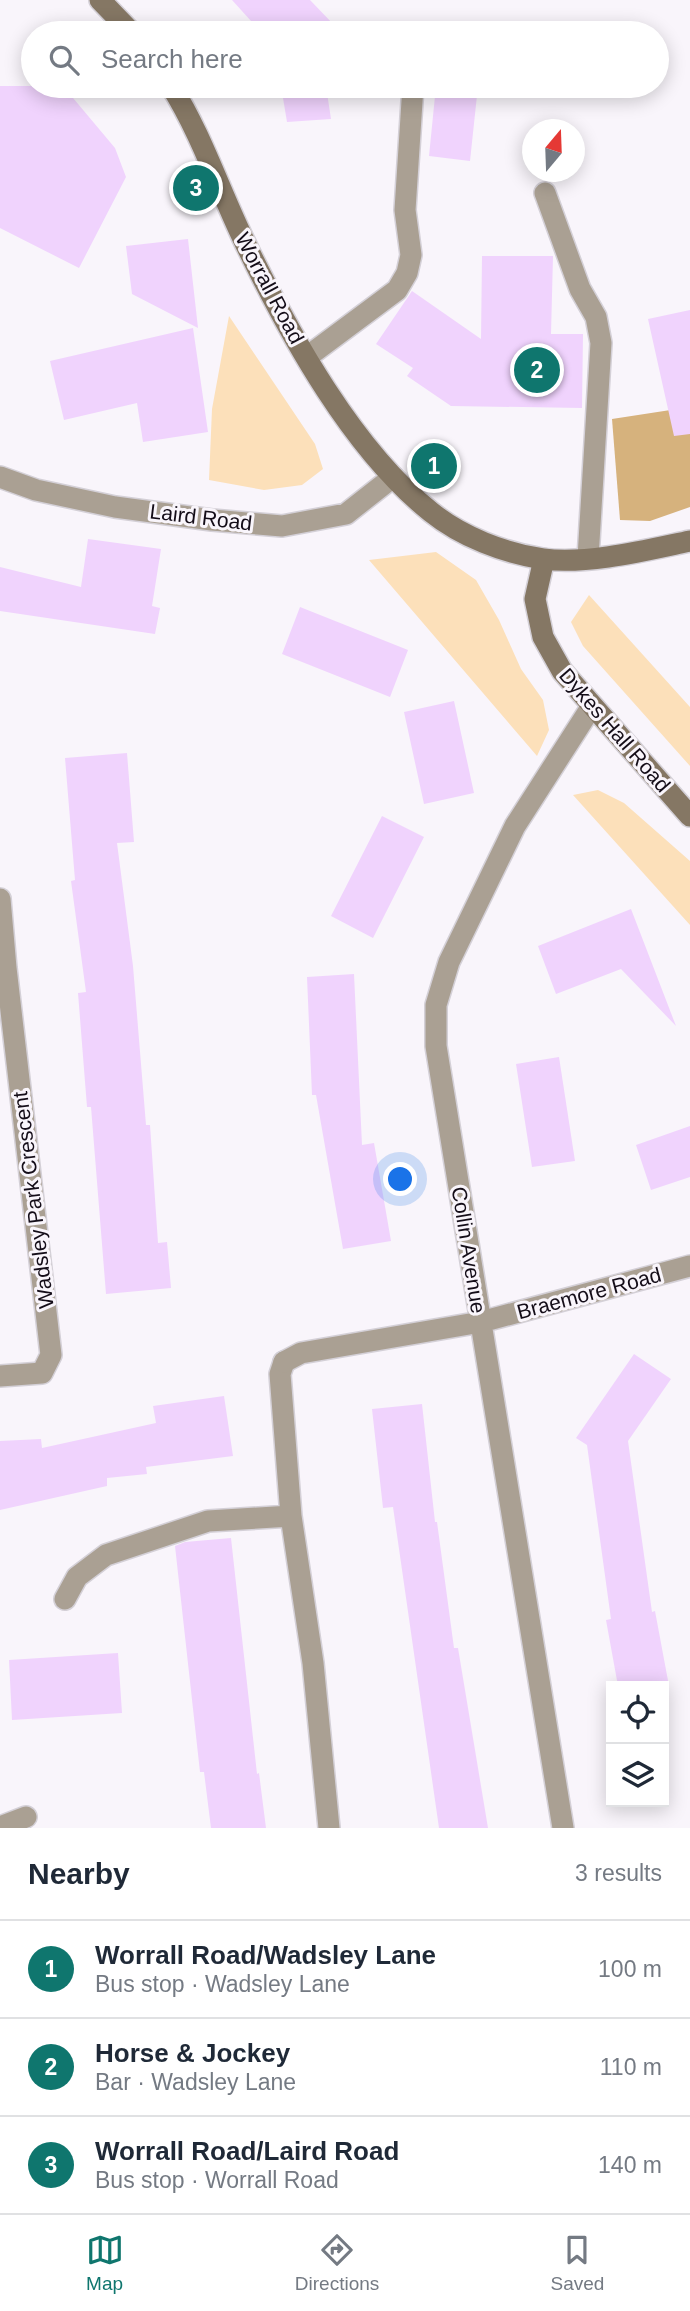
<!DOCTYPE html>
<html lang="en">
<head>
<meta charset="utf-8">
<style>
	body { margin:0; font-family:Helvetica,sans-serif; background:#f2f2f3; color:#1f2937 }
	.controls { position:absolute; right:21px; bottom:21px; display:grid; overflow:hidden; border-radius:0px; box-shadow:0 4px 18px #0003 }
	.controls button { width:63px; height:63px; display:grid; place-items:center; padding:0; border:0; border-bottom:2px solid #e0e1e3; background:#fff; color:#1f2937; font:35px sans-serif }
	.compass { position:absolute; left:522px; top:119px; width:63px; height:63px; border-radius:50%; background:#fff; box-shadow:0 4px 18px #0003; rotate:19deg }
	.you { position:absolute; left:401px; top:1180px; width:24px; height:24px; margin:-18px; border:5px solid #fff; border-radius:50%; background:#1a73e8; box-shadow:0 0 0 10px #1a73e833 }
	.badge { display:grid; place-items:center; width:46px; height:46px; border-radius:50%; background:#0f766e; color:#fff; font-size:23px; font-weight:700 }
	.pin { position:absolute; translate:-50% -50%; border:4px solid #fff; box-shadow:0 2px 7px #0006 }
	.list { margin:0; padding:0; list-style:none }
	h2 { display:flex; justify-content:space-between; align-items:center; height:91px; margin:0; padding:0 28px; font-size:30px }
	h2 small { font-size:23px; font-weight:400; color:#747a83 }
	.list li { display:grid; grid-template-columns:46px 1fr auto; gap:21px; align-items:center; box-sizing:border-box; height:98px; padding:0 28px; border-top:2px solid #e0e1e3 }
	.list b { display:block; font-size:26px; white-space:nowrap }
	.list p { margin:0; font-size:23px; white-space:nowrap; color:#747a83 }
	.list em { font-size:23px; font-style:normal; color:#747a83 }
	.icon { flex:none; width:38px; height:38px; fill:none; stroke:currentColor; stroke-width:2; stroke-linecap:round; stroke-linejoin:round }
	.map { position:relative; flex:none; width:690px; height:1828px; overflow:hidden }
	.search { position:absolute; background:#fff; box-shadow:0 4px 18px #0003; left:21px; right:21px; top:21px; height:77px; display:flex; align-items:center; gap:18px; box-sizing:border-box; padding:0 24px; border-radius:38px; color:#747a83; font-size:26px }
	.sheet { height:385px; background:#fff }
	nav { display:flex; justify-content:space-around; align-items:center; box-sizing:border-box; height:98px; border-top:2px solid #e0e1e3; background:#fff; font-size:19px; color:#747a83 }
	nav a { display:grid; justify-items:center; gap:4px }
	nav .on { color:#0f766e }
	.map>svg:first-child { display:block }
	.green { fill:#fce0ba }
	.forest { fill:#d6b27d }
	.building { fill:#f0d3fd }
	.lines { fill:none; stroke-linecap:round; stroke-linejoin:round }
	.lane-casing { stroke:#d4d0d7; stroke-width:24 }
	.street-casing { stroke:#d4d0d7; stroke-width:24 }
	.secondary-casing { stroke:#d4d0d7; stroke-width:24 }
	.lane { stroke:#aaa093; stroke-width:21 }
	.street { stroke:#aaa093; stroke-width:21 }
	.secondary { stroke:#857764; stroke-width:21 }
	.labels { text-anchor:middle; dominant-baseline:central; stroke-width:6; stroke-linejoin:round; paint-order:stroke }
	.street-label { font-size:21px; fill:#140d18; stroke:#f9f5fb }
</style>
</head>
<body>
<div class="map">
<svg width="690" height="1828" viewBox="0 0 690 1828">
	<rect width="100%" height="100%" fill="#f9f5fb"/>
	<!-- green -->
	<path class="green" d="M229 316 315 444 323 469 302 485 264 490 209 480 212 409Z
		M436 552 476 580 499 620 521 669 543 700 549 730 537 756 369 560Z
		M589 595 690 707V766L583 646 571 622Z
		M598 790 624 803 690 861V925L573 795Z"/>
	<!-- forest -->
	<path class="forest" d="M690 407V507L650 521 620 520 612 419Z"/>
	<!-- building -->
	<path class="building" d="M232 0H310L335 26 329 33H262Z
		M0 86H63L115 148 126 177 79 268 0 228Z
		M281 86H326L331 119 287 122Z
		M436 86H478L470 161 429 156Z
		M188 239 198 328 132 294 126 246Z
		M482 256H553L551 334H583L582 408 451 406 407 376 413 368 376 344 412 291 481 339Z
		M690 310V434L674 436 648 319Z
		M193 328 208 432 143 442 137 403 64 420 50 361Z
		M88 539 161 549 152 606 160 608 155 634 0 611V567L81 587Z
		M300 607 408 650 390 697 282 654Z
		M454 701 474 793 424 804 404 712Z
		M127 753 134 842 117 843 133 966 146 1125H150L158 1243 167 1242 171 1288 106 1294 91 1107H87L78 993 86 992 71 881 75 880 65 758Z
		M382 816 424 837 373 938 331 916Z
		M631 909 676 1026 621 969 556 994 538 946Z
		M354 974 362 1145 374 1143 391 1241 343 1249 316 1095H312L307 977Z
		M559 1057 575 1161 532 1167 516 1064Z
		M690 1126V1177L651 1190 636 1145Z
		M634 1354 671 1379 628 1441 652 1612 655 1611 669 1686H618L606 1620 611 1619 587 1445 576 1438Z
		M224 1396 233 1456 146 1467 147 1474 107 1478V1486L0 1510V1441L41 1439 42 1448 156 1423 153 1406Z
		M422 1404 435 1522H437L454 1648H458L488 1828H439L393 1507 383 1508 372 1409Z
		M231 1538 257 1774 259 1773 266 1828H211L204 1772H200L175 1546 185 1542Z
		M118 1653 122 1713 12 1720 9 1660Z"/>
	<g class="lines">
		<!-- lane casing -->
		<g class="lane-casing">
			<path id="lane" d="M545 193 580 289 596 317 601 343 588 558
				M307 357 397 290 407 273 411 255 405 210 413 86
				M284 1362 280 1374 291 1516 313 1663 329 1828
				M65 1599 77 1577 106 1555 208 1521 291 1516"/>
		</g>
		<!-- street casing -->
		<g class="street-casing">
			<path id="street" d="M0 477 36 490 115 507 212 520 282 526 346 514 393 477
				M0 899 6 968 51 1355 42 1373 0 1376
				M284 1362 301 1353 481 1322 690 1266
				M0 1827 26 1817
				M563 1828 436 1046V1005L449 962 515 826 592 706"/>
		</g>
		<!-- secondary casing -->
		<g class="secondary-casing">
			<path id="secondary" d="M100 0 132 33
				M171 86C203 137 221 195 248 249 291 337 353 450 431 512 462 537 504 553 543 559 587 565 647 550 690 541
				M544 559 535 599 543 637 562 671 690 816"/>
		</g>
		<!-- lane -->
		<use href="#lane" class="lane"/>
		<!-- street -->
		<use href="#street" class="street"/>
		<!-- secondary -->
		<use href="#secondary" class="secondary"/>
	</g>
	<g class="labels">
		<!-- street labels -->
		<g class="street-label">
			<text transform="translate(270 288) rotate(62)">Worrall Road</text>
			<text transform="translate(201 517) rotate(7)">Laird Road</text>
			<text transform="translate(615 730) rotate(49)">Dykes Hall Road</text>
			<text transform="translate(33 1200) rotate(-97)">Wadsley Park Crescent</text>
			<text transform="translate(469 1250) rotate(81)">Collin Avenue</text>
			<text transform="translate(589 1293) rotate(-15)">Braemore Road</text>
		</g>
	</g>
</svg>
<div class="controls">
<button><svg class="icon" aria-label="locate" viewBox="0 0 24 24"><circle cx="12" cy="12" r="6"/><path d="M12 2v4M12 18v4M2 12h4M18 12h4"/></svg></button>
<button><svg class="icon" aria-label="layers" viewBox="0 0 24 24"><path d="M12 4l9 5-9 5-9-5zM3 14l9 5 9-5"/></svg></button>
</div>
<svg class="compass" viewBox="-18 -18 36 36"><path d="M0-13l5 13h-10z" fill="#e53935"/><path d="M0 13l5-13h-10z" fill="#747a83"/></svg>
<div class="you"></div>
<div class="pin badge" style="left:434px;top:466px">1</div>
<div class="pin badge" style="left:537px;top:370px">2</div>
<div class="pin badge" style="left:196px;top:188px">3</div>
<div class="search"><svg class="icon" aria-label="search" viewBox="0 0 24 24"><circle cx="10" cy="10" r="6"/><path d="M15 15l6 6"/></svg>Search here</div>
</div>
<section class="sheet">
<h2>Nearby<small>3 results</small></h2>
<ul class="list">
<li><span class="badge">1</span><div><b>Worrall Road/Wadsley Lane</b><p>Bus stop · Wadsley Lane</p></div><em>100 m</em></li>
<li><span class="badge">2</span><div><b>Horse &amp; Jockey</b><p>Bar · Wadsley Lane</p></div><em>110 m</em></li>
<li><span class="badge">3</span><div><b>Worrall Road/Laird Road</b><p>Bus stop · Worrall Road</p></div><em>140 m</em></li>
</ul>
</section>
<nav>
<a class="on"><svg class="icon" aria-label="map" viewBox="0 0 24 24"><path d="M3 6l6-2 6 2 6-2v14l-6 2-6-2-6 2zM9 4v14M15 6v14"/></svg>Map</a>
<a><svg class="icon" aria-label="directions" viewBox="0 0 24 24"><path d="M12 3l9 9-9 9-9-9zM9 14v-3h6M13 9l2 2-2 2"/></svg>Directions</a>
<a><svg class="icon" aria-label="saved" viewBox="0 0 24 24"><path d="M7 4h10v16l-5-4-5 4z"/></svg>Saved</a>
</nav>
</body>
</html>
